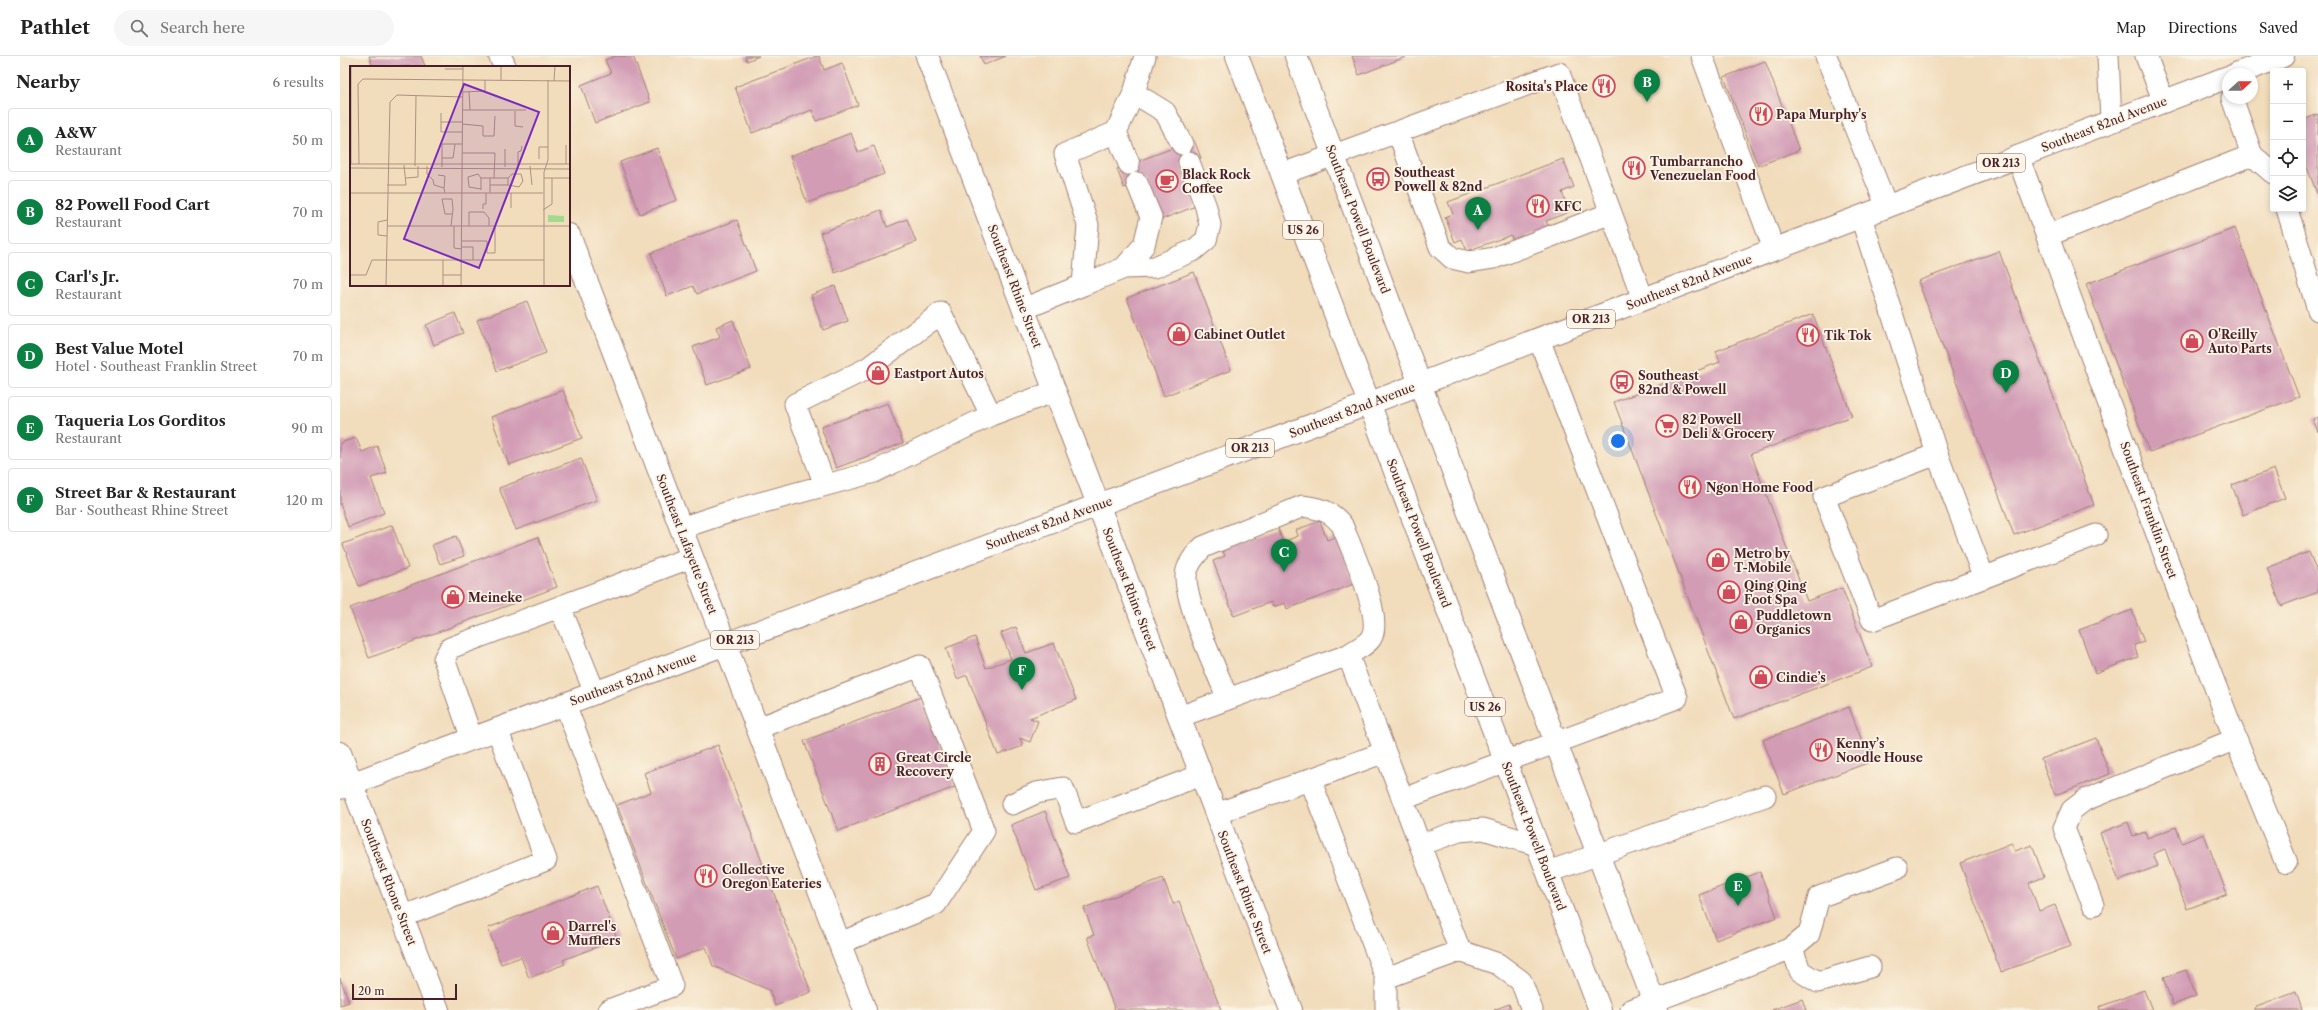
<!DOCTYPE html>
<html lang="en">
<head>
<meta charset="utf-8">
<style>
	body { margin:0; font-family:"Libre Caslon Text",serif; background:#f6f6f6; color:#222 }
	.controls { position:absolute; right:12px; top:12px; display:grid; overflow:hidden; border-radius:4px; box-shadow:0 2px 6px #0003 }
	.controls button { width:36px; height:36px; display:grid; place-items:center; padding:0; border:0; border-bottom:1px solid #e0e0e0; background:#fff; color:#222; font:20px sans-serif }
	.compass { position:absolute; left:1882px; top:12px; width:36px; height:36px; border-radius:50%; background:#fff; box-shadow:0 2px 6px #0003; rotate:69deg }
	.scale { position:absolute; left:12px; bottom:10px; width:105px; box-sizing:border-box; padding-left:4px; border:2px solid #4a1f2b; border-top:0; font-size:11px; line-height:14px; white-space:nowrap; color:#4a1f2b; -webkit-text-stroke:3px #fcf5e5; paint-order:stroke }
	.you { position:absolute; left:1278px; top:385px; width:14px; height:14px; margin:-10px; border:3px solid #fff; border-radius:50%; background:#1a73e8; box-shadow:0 0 0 6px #1a73e833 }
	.badge { display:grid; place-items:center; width:26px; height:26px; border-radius:50%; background:#0b8043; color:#fff; font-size:13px; font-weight:700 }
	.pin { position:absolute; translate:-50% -33px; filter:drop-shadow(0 1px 2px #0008) }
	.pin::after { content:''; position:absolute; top:21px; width:14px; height:12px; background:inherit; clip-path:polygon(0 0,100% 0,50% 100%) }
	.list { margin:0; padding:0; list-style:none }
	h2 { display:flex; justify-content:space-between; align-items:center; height:52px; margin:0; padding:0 16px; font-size:17px }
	h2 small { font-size:13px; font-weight:400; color:#767676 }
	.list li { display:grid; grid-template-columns:26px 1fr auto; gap:12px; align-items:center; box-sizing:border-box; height:64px; margin:0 8px 8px; padding:0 8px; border:1px solid #e0e0e0; border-radius:4px }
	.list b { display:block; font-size:15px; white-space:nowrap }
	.list p { margin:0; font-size:13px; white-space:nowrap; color:#767676 }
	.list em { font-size:13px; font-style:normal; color:#767676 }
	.icon { flex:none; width:22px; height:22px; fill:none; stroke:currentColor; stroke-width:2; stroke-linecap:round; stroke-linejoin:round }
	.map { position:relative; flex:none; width:1978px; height:954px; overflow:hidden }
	header { display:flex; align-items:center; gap:24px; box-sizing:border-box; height:56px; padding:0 20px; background:#fff; border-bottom:1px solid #e0e0e0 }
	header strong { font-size:19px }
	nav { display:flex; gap:22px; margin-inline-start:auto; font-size:14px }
	.search { width:280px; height:36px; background:#f6f6f6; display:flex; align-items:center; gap:10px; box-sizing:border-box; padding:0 14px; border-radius:22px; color:#767676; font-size:15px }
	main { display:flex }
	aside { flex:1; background:#fff }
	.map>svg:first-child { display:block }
	.building { fill:#d29cb5 }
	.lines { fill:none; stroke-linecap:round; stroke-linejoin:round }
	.lane-casing { stroke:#9e7e73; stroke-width:23 }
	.street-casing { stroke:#9e7e73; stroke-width:24 }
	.primary-casing { stroke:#9e7e73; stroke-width:24 }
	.lane { stroke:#fff; stroke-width:21 }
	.street { stroke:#fff; stroke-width:22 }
	.primary { stroke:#fff; stroke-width:22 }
	.labels { text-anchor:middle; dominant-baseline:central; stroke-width:3.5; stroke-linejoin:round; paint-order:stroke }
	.shield { fill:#fcf5e5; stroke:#7f5f63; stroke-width:1 }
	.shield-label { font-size:11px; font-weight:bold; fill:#4a1f2b }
	.poi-label { font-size:12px; font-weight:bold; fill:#4a1f2b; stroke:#fcf5e5; text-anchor:start }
	.street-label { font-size:12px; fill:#4a1f2b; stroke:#fcf5e5 }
	.inset-road { fill:none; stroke:#ae9081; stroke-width:1 }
	.view { fill:#7b2cbf; fill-opacity:0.15; stroke:#7b2cbf; stroke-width:2 }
	.inset-edge { fill:none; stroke:#4a1f2b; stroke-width:2 }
</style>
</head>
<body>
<header>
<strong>Pathlet</strong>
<div class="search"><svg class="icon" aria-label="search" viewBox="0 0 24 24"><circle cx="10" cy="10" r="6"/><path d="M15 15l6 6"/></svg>Search here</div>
<nav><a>Map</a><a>Directions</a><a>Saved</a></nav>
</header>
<main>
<aside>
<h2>Nearby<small>6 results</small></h2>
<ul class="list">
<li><span class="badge">A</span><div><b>A&amp;W</b><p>Restaurant</p></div><em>50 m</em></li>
<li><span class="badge">B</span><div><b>82 Powell Food Cart</b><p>Restaurant</p></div><em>70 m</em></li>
<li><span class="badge">C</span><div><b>Carl's Jr.</b><p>Restaurant</p></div><em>70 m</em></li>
<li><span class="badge">D</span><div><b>Best Value Motel</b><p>Hotel · Southeast Franklin Street</p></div><em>70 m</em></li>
<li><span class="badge">E</span><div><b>Taqueria Los Gorditos</b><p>Restaurant</p></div><em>90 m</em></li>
<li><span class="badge">F</span><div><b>Street Bar &amp; Restaurant</b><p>Bar · Southeast Rhine Street</p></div><em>120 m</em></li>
</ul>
</aside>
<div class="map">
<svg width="1978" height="954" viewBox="0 0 1978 954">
	<rect width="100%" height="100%" fill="#fcf5e5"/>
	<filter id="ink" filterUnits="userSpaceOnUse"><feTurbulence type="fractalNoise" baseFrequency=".025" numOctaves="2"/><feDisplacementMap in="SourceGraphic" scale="8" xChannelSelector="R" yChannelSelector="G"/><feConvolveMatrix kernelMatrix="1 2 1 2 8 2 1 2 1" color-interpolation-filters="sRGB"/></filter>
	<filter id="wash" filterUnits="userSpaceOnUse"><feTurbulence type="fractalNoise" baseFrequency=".012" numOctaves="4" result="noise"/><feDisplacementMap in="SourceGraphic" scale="16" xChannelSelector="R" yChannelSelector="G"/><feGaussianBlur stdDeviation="0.9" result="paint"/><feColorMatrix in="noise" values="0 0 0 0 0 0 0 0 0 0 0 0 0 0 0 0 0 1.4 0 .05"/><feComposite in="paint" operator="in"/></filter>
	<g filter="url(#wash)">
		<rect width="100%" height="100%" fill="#f1dcbb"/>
		<g id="blocks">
			<!-- building -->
			<path class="building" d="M29 0H81L85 10 33 11Z
				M276 0H293L310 46 255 67 241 29 271 17 265 4Z
				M405 0H419L407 5Z
				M477 0H479L484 14 502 7 518 49 476 65 472 54 412 77 395 31Z
				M640 0H666L644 9Z
				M1012 0H1068L1019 19Z
				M1425 5 1459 94 1418 110 1384 21Z
				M1978 58V140L1963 101V64Z
				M511 77 518 96 534 90 544 118 467 147 450 100Z
				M854 84 861 102 841 109 856 150 820 164 806 124 784 132 777 113Z
				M317 92 337 144 300 158 280 106Z
				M1223 103 1234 131 1222 136 1229 156 1206 165 1209 172 1173 186 1171 179 1127 195 1122 183 1115 186 1105 161 1113 158 1108 146Z
				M541 154 547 171 567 163 576 186 495 217 480 177Z
				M397 164 416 215 357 238 353 230 327 240 311 197Z
				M1895 172 1959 341 1809 396 1746 228Z
				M1659 195 1754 449 1674 479 1578 225Z
				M854 216 891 314 824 340 787 242Z
				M495 230 508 265 483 274 471 239Z
				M187 245 206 297 157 315 137 264Z
				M115 257 123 277 94 289 86 269Z
				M1473 258 1512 360 1411 398 1467 545 1502 532 1532 611 1394 663 1274 346 1380 306 1376 295Z
				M393 264 411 313 367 329 353 291 380 281 376 271Z
				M223 334 242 382 169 409 151 361Z
				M548 347 563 387 496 412 481 371Z
				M1978 361V376L1973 363Z
				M16 382 22 396 37 390 47 417 31 422 44 457 8 471 0 447V387Z
				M241 402 257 444 176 474 159 432Z
				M1934 413 1945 442 1903 459 1892 429Z
				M980 465 987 484 997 480 1014 528 947 553 945 547 933 551 931 546 894 560 873 505 885 500 882 493 938 472 943 486 958 480 956 474Z
				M52 469 68 512 19 530 3 488Z
				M116 480 124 500 100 508 92 489Z
				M198 481 217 531 29 602 10 552Z
				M1969 496 1978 519V536L1941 550 1927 512Z
				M1792 554 1804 586 1794 589 1798 601 1755 617 1739 574Z
				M676 571 686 597 714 587 736 644 690 662 698 665 690 686 680 682 683 690 658 699 627 619 617 623 606 592 635 581 646 612 671 603 661 577Z
				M581 641 615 731 498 775 464 685Z
				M1509 651 1530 706 1444 738 1423 684Z
				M1756 682 1770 718 1715 739 1701 703Z
				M378 689 471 936 435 950 429 934 373 910 366 891 336 903 277 749 311 736 304 717Z
				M705 755 730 822 696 834 671 769Z
				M1788 766 1793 780 1805 776 1807 782 1836 771 1842 787 1864 778 1887 838 1847 853 1825 793 1813 798 1818 810 1779 825 1760 777Z
				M1672 787 1675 795 1692 789 1704 821 1689 827 1699 855 1715 849 1731 890 1661 916 1620 807Z
				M1420 816 1437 861 1376 884 1359 839Z
				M823 822 833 848 839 845 881 954H775L747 881 754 879 744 852Z
				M257 830 277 883 223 904 225 908 189 922 181 901 161 908 148 872Z
				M1846 914 1856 940 1833 949 1823 922Z
				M0 922 9 946 0 949Z
				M1804 934 1812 954H1760L1759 951Z
				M1956 936 1962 954H1914V952Z
				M1462 943 1466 954H1432Z
				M1169 948 1171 954H1154Z"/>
		</g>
	</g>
	<g filter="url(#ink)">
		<use href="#blocks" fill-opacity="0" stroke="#9e7e73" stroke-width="1"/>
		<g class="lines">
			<!-- lane casing -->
			<g class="lane-casing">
				<path id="lane" d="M1362 0 1434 193
					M1486 0 1547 151
					M1768 0 1771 65
					M1806 0 1824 46
					M794 37 825 56 842 88
					M1892 42 1912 99 1933 117
					M776 76 789 108
					M1058 76 1100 191 1112 202 1129 206 1154 202 1271 157
					M942 118 1219 17 1303 243
					M1947 153 1978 254
					M1521 161 1597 398 1484 441 1532 564 1756 479
					M1709 179 1912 99
					M784 212 804 189 811 161 797 127
					M743 229 784 212 815 211 854 194 866 184 870 169 866 151 849 106
					M683 253 743 229 748 169 725 98 776 76 794 37 805 0
					M651 359 715 335
					M1597 398 1644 522
					M341 472 398 453 534 416 651 359 601 257 528 312 455 348 485 429
					M220 551 255 637
					M888 643C877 616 845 546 846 520 847 508 855 499 863 491L963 450C981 453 990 454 1002 469 1011 492 1044 562 1031 582 1027 589 1015 594 1008 599
					M225 648 332 930 269 954
					M839 661 1008 599 1045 696 876 758
					M418 672 580 610 644 775 596 848 500 887
					M132 683 104 603 110 592 352 501
					M970 723 1046 922 1120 895 1045 696
					M1063 743 1337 642 1199 283
					M672 748 696 737 723 732 736 766 861 719
					M1080 789 1119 775 1143 773 1197 789
					M1208 816 1425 740
					M1753 849 1724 772 1732 754 1745 744 1896 683
					M62 861 206 804 157 673
					M1452 892 1469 878 1479 841 1557 812
					M1120 895 1158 908 1181 925 1192 954
					M1046 954V922
					M1291 954 1452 892 1460 915 1478 926 1530 911"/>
			</g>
			<!-- street casing -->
			<g class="street-casing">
				<path id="street" d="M160 0 165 11
					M587 0 951 954
					M1678 101 1831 515 1890 669 1946 806
					M229 179 525 954
					M0 697 98 954"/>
			</g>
			<!-- primary casing -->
			<g class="primary-casing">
				<path id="primary" d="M897 0 1260 954
					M956 0 1317 954
					M1896 18 1943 0
					M0 732 967 371 1888 21"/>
			</g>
			<!-- lane -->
			<use href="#lane" class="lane"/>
			<!-- street -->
			<use href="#street" class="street"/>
			<!-- primary -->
			<use href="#primary" class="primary"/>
		</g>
	</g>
	<!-- icons -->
	<defs>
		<g id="restaurant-ring" transform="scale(1.15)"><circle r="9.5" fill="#fcf5e5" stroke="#d1495b" stroke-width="1.5"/><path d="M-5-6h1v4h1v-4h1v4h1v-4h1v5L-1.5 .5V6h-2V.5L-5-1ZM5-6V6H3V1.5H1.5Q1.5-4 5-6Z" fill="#d1495b"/></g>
		<g id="bus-ring" transform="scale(1.15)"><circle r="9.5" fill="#fcf5e5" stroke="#d1495b" stroke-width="1.5"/><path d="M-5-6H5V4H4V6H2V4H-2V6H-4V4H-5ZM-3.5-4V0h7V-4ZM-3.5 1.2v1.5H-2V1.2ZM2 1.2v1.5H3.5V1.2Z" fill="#d1495b"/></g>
		<g id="cafe-ring" transform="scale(1.15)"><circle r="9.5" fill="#fcf5e5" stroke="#d1495b" stroke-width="1.5"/><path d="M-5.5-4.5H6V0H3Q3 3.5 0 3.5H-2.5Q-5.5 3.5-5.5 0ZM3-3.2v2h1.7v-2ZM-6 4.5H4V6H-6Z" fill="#d1495b"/></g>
		<g id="shop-ring" transform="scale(1.15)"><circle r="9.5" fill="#fcf5e5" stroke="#d1495b" stroke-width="1.5"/><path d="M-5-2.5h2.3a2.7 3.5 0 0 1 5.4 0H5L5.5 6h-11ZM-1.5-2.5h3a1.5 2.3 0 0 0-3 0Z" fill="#d1495b"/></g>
		<g id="supermarket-ring" transform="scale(1.15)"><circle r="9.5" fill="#fcf5e5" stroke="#d1495b" stroke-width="1.5"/><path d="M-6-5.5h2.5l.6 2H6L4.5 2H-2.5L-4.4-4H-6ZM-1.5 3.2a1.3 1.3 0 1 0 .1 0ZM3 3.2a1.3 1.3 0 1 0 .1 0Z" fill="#d1495b"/></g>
		<g id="building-ring" transform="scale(1.15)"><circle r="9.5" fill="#fcf5e5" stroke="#d1495b" stroke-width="1.5"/><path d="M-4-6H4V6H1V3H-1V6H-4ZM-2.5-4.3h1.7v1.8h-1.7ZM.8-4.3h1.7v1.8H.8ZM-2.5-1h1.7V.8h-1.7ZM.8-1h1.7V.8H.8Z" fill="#d1495b"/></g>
	</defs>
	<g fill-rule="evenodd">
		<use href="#restaurant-ring" x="1264" y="30"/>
		<use href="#restaurant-ring" x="1421" y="58"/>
		<use href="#restaurant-ring" x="1294" y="112"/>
		<use href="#bus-ring" x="1038" y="123"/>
		<use href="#cafe-ring" x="827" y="125"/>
		<use href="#restaurant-ring" x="1198" y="150"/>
		<use href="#shop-ring" x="839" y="278"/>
		<use href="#restaurant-ring" x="1468" y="279"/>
		<use href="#shop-ring" x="1852" y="285"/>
		<use href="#shop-ring" x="538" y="317"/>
		<use href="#bus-ring" x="1282" y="326"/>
		<use href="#supermarket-ring" x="1327" y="370"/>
		<use href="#restaurant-ring" x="1350" y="431"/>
		<use href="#shop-ring" x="1378" y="504"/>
		<use href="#shop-ring" x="1389" y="536"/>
		<use href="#shop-ring" x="113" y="541"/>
		<use href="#shop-ring" x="1401" y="566"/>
		<use href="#shop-ring" x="1421" y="621"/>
		<use href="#restaurant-ring" x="1481" y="694"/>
		<use href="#building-ring" x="540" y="708"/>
		<use href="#restaurant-ring" x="366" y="820"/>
		<use href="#shop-ring" x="213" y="877"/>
	</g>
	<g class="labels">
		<!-- shield labels -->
		<g class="shield">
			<rect x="1637" y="98" width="48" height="18" rx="3"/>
			<rect x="943" y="165" width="40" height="18" rx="3"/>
			<rect x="1227" y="254" width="48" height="18" rx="3"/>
			<rect x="886" y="383" width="48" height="18" rx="3"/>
			<rect x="371" y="575" width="48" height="18" rx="3"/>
			<rect x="1125" y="642" width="40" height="18" rx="3"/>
		</g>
		<g class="shield-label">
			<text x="1661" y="107">OR 213</text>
			<text x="963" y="174">US 26</text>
			<text x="1251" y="263">OR 213</text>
			<text x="910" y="392">OR 213</text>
			<text x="395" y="584">OR 213</text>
			<text x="1145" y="651">US 26</text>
		</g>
		<!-- poi labels -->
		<g class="poi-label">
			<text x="1248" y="30" text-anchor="end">Rosita's Place</text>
			<text x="1436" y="58">Papa Murphy's</text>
			<text x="1310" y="105">Tumbarrancho<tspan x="1310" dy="14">Venezuelan Food</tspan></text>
			<text x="1054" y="116">Southeast<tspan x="1054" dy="14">Powell &amp; 82nd</tspan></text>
			<text x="842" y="118">Black Rock<tspan x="842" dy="14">Coffee</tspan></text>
			<text x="1214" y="150">KFC</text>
			<text x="854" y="278">Cabinet Outlet</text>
			<text x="1868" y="278">O'Reilly<tspan x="1868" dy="14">Auto Parts</tspan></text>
			<text x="1484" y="279">Tik Tok</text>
			<text x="554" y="317">Eastport Autos</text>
			<text x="1298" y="319">Southeast<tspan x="1298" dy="14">82nd &amp; Powell</tspan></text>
			<text x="1342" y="363">82 Powell<tspan x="1342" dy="14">Deli &amp; Grocery</tspan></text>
			<text x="1366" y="431">Ngon Home Food</text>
			<text x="1394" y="497">Metro by<tspan x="1394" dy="14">T-Mobile</tspan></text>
			<text x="1404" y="529">Qing Qing<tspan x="1404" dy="14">Foot Spa</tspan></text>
			<text x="128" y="541">Meineke</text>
			<text x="1416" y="559">Puddletown<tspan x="1416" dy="14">Organics</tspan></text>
			<text x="1436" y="621">Cindie’s</text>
			<text x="1496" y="687">Kenny’s<tspan x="1496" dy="14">Noodle House</tspan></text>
			<text x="556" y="701">Great Circle<tspan x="556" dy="14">Recovery</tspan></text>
			<text x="382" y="813">Collective<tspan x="382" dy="14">Oregon Eateries</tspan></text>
			<text x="228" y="870">Darrel's<tspan x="228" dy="14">Mufflers</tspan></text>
		</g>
		<!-- street labels -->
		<g class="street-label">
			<text transform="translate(1764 68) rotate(-21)">Southeast 82nd Avenue</text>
			<text transform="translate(1018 163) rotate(69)">Southeast Powell Boulevard</text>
			<text transform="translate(1349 226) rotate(-21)">Southeast 82nd Avenue</text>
			<text transform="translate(675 230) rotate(69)">Southeast Rhine Street</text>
			<text transform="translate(1012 354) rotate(-21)">Southeast 82nd Avenue</text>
			<text transform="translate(1809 454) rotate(70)">Southeast Franklin Street</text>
			<text transform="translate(709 467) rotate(-20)">Southeast 82nd Avenue</text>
			<text transform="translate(1079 477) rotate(69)">Southeast Powell Boulevard</text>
			<text transform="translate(347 488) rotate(69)">Southeast Lafayette Street</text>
			<text transform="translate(790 533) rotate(69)">Southeast Rhine Street</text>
			<text transform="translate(293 623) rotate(-20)">Southeast 82nd Avenue</text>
			<text transform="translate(1194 780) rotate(69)">Southeast Powell Boulevard</text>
			<text transform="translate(49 826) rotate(69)">Southeast Rhone Street</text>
			<text transform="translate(905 836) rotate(69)">Southeast Rhine Street</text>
		</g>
	</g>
	<!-- overview -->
	<g transform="translate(10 10)">
		<rect width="220" height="220" fill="#f1dcbb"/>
		<path d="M198 149 214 150V156H198Z" fill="#a2db8e"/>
		<path class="inset-road" d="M1 0V98M95 3H113M151 14V0M204 15 205 0M113 26 135 25V14M119 26 120 44M112 44H176M165 45V60L173 61M91 47V56H112M91 56V66H112M112 58 133 60V70H144L145 50M112 87H145L144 112M92 92H103L105 78M189 93V81H198M0 98H220M9 98 8 18 13 13 220 15M216 98V79M65 100 66 30M77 100V108L83 114 84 119 94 122 95 127M180 100 182 119M92 101V78H112M155 101V83M168 101V86L171 85 172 80M0 102 220 103M88 109 95 110 94 122M56 112 68 111V100M194 112H220M37 119H56L54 99M140 119H158V112H140M158 119 169 121 173 115 171 108H162L158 112M131 123 119 121 118 111 128 108 131 112M131 124V112H140V127M0 127H193M161 127V142M133 143V138H136V127M193 144 202 138V112M37 160H220M101 160 103 143 102 133H92L95 148H102M104 160V182L112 183M119 160V146H134L139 152V160M37 170 28 169V156L37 154M112 175H137V187H145V160M112 181H123V194M93 194V220M0 209H16L22 194H194M93 209H111M36 220 40 36 47 29 113 31M111 220 113 0M194 220V106L198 94V14"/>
		<path class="view" d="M114 18 189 46 129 202 54 173Z"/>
		<rect width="220" height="220" class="inset-edge"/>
	</g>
</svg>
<div class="controls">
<button>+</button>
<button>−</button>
<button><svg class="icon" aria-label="locate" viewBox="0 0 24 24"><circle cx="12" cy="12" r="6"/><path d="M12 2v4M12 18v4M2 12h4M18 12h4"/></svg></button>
<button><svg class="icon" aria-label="layers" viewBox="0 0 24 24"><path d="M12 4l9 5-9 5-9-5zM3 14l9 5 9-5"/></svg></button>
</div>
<svg class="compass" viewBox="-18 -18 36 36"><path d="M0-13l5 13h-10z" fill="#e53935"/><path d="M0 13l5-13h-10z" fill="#767676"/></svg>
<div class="scale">20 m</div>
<div class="you"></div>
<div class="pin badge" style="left:1138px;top:174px">A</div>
<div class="pin badge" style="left:1307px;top:46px">B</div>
<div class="pin badge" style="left:944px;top:516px">C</div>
<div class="pin badge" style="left:1666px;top:337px">D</div>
<div class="pin badge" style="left:1398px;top:850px">E</div>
<div class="pin badge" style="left:682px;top:634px">F</div>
</div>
</main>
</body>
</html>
